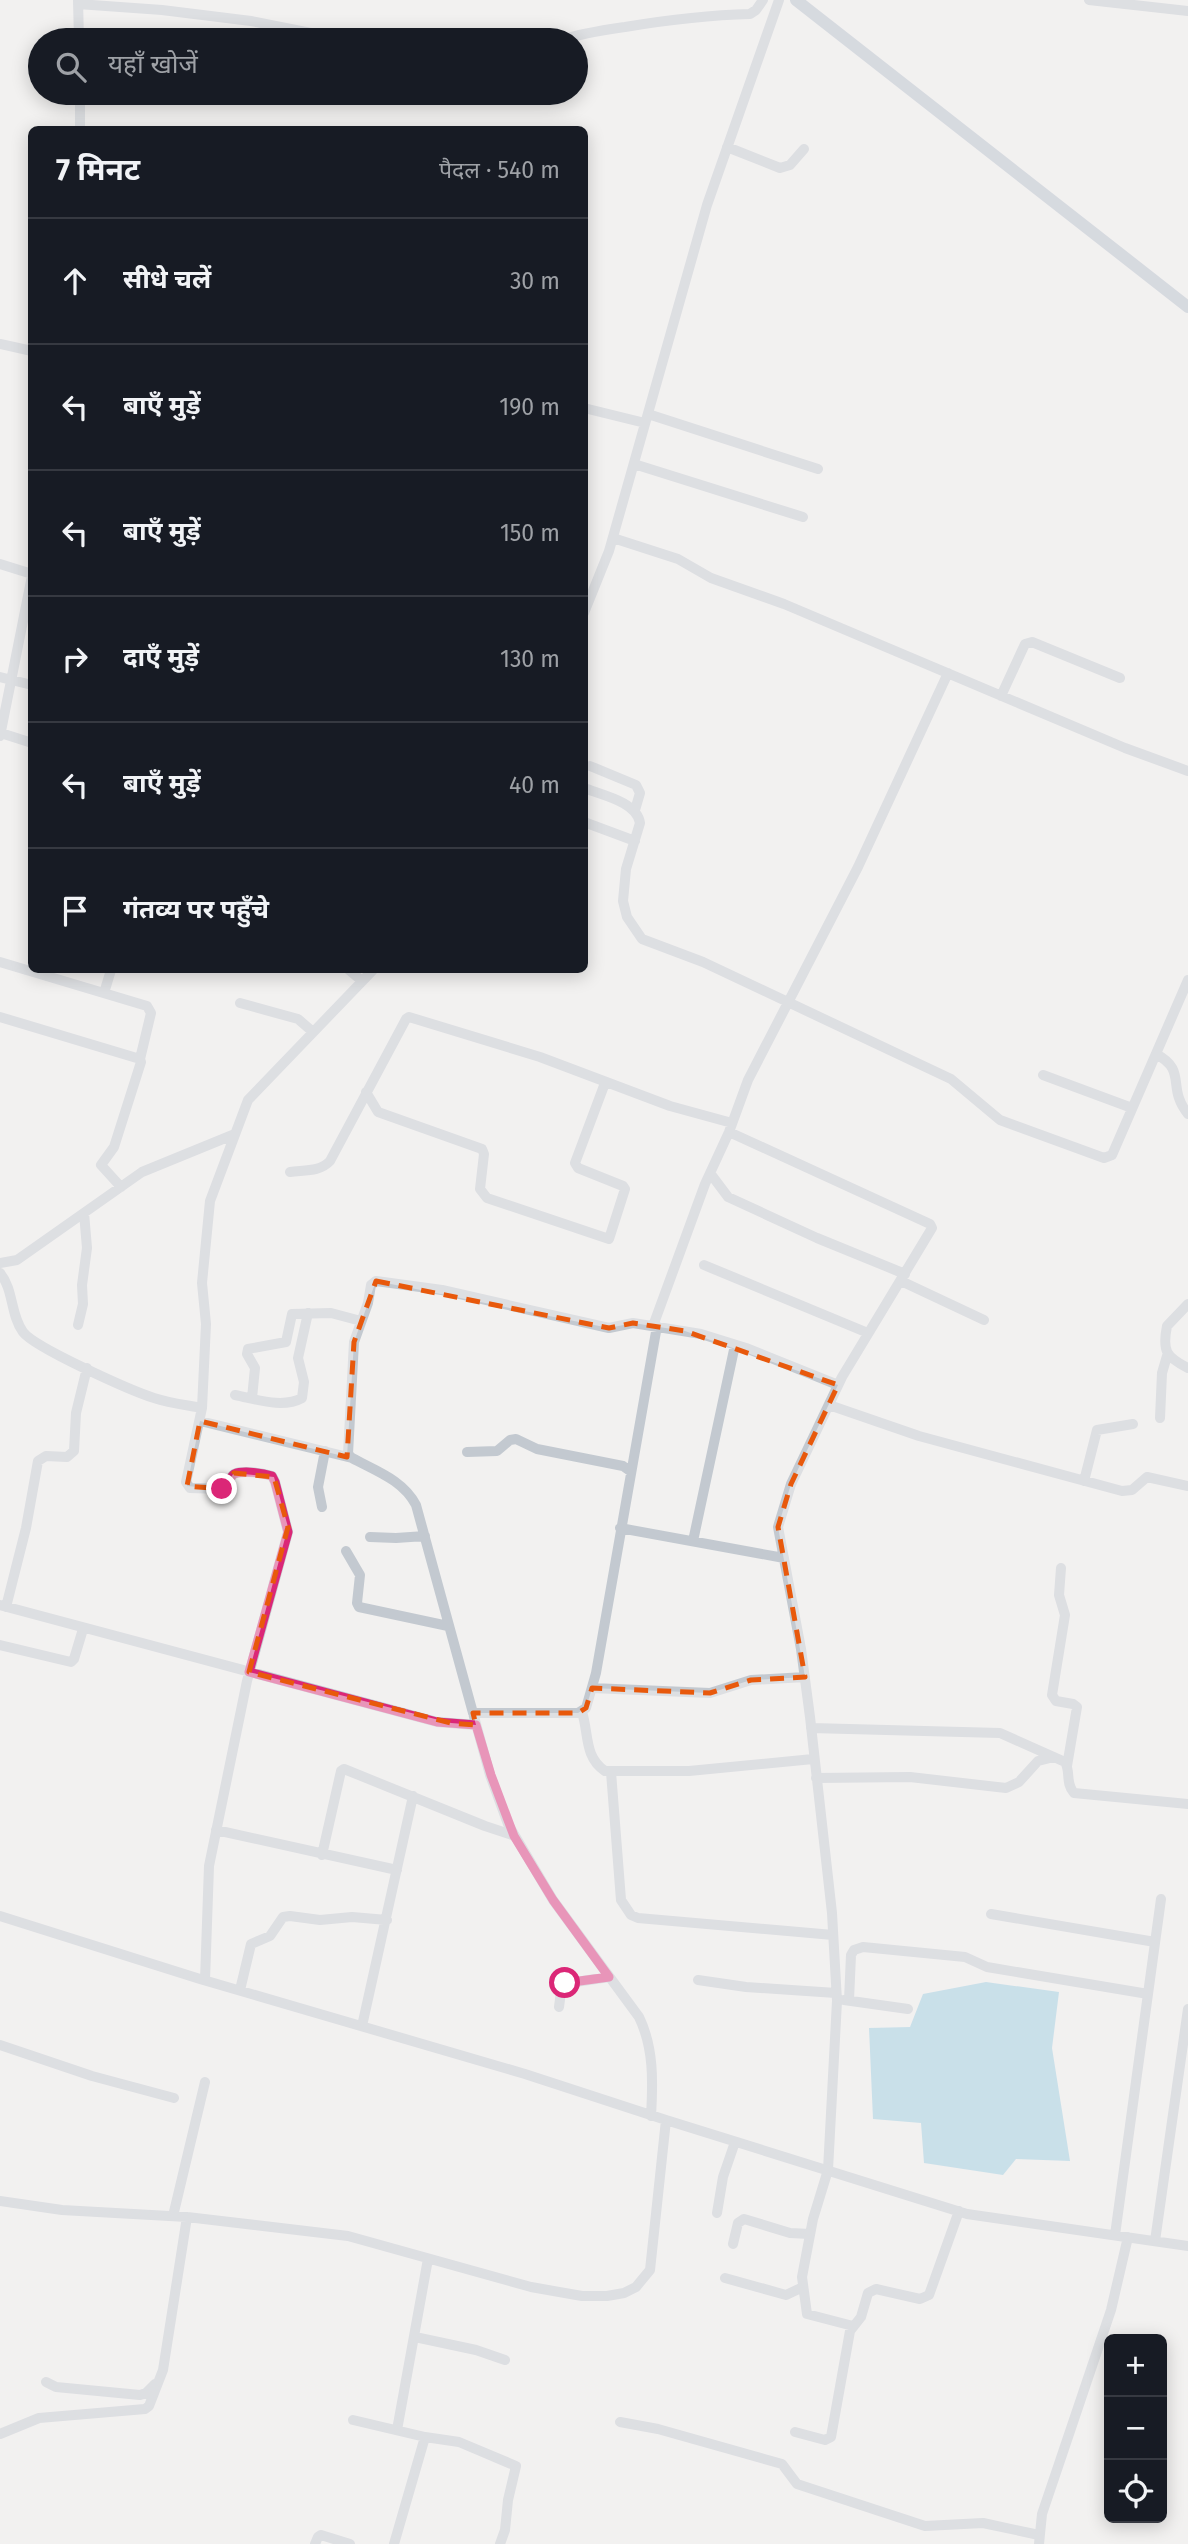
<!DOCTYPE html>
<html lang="hi">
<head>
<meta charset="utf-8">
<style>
	body { margin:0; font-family:"Fira Sans","Noto Sans Devanagari",sans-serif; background:#20242c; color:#f1f3f6 }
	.controls { position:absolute; right:21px; bottom:21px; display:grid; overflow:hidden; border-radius:10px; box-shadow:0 4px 18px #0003 }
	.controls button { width:63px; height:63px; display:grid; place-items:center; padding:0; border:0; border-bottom:2px solid #363941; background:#171b24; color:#f1f3f6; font:35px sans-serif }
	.stop { position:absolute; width:21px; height:21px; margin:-16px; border:5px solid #db2777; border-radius:50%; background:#fff }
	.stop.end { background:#db2777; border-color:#fff; box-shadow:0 2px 7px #0008 }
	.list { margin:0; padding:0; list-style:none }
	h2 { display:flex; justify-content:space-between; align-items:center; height:91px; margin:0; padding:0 28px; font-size:30px }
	h2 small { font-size:23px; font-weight:400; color:#9ea1a6 }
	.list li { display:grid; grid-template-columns:46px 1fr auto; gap:21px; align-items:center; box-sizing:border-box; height:126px; padding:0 28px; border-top:2px solid #363941 }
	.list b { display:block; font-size:26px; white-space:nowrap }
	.list em { font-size:23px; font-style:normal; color:#9ea1a6 }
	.icon { flex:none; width:38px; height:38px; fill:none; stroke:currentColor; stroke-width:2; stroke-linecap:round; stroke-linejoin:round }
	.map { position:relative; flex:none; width:1188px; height:2544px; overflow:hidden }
	.search { position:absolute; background:#171b24; box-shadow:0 4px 18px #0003; left:28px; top:28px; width:560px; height:77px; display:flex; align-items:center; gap:18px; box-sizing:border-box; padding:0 24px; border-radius:38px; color:#9ea1a6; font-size:26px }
	.panel { position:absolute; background:#171b24; box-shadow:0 4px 18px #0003; left:28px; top:126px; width:560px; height:847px; border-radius:10px }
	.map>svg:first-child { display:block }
	.water { fill:#98cce1 }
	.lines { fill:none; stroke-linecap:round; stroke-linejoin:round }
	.minor { stroke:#c3c9d0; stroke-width:10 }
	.major { stroke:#b4becb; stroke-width:12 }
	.route { stroke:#db2777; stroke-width:9 }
	.marked { fill:none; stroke:#e8590c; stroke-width:5; stroke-dasharray:14 9; stroke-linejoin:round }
</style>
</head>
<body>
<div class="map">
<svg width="1188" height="2544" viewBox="0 0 1188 2544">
	<rect width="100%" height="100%" fill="#f2f1f0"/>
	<!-- water -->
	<path class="water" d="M986 1982 1059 1992 1052 2048 1070 2161 1016 2159 1003 2175 924 2163 921 2123 873 2119 869 2028 910 2027 923 1994Z"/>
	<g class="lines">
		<!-- minor -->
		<path class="minor" d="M78 0 79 40
			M1089 0 1188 11
			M78 4 162 10 251 21 346 40
			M562 40C582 33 604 30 625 27 667 20 708 15 750 14L756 10 763 0
			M80 130V93
			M727 147 780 168 790 165 804 149
			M0 344 32 351
			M584 408 645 423
			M648 414 818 469
			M634 464 803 517
			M613 538 678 559 711 578 784 604 1125 748 1188 771
			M0 564 32 574
			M584 613 609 551 707 205 779 0
			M0 677 32 685
			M1001 696 1025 644 1032 642 1120 678
			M1 733 32 743
			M0 736 32 576
			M590 766 636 785 640 793 635 810
			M584 788C602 795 637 802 640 823L626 869 623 901 627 917 642 939 703 962 951 1079 1000 1120 1104 1158 1112 1155 1188 980
			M584 822 635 841
			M0 962 147 1006 151 1013 140 1059
			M349 970 362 981
			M104 993 111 970
			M240 1003 298 1019 313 1032
			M0 1017 140 1059 141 1062 114 1147 101 1165 121 1187
			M1156 1054C1188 1071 1166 1087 1188 1114
			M1043 1075 1132 1108
			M366 1092 378 1112 482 1149 484 1154 480 1189 487 1198 609 1239 625 1189 623 1186 578 1168 575 1163 605 1083
			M729 1132 930 1224 932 1228 842 1377 791 1484 778 1527 801 1649 810 1717 832 1913 837 2001 828 2170 813 2219 802 2277 807 2314 853 2326
			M290 1172C304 1170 320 1172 330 1161L406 1019 409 1017 540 1057 670 1106 732 1123
			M710 1173 728 1197 817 1238 905 1274
			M0 1263 17 1260 142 1172 235 1134
			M704 1265 868 1333
			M0 1273C14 1290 10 1314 23 1332 35 1348 132 1391 154 1398 169 1403 186 1405 202 1408
			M901 1281 984 1320
			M1188 1304 1167 1326C1162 1351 1166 1357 1188 1368
			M78 1325 83 1304 82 1285 87 1248 84 1213
			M653 1326 705 1184 729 1132 748 1080 858 867 948 673
			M235 1395C256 1399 282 1409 302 1398L304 1382 298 1358 308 1313
			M252 1398 255 1368 247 1354 248 1349 286 1342 292 1314 331 1313 361 1321
			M829 1405 919 1436 1122 1491 1132 1490 1147 1477 1188 1486
			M1160 1418 1162 1373 1167 1356
			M200 1421 352 1458
			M467 1452 497 1451 510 1440 516 1439 537 1449 623 1466 630 1471
			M1084 1481 1097 1430 1133 1424
			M322 1507 318 1487 325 1451
			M620 1528 784 1558
			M370 1537 396 1538 425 1536
			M693 1541 735 1345
			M346 1551 360 1575 357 1603 359 1607 448 1626
			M1061 1568 1059 1595 1065 1615 1052 1695 1056 1701 1073 1704 1077 1707 1067 1766
			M0 1605 437 1722 476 1725
			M6 1607 26 1528 38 1461 46 1456 67 1457 74 1451 76 1413 87 1368
			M0 1645 71 1662 74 1659 83 1629
			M592 1688 710 1693 751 1680 805 1677
			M582 1712C589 1734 584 1757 605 1771H689L813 1759
			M473 1713H578L586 1708 596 1673 657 1326
			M811 1728 1000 1733 1065 1762C1071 1772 1065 1783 1074 1793L1188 1804
			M611 1772 621 1900 631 1915 638 1918 833 1935
			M816 1778 910 1777 1006 1788 1019 1782 1038 1761 1054 1757
			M216 1830 397 1870
			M322 1855 341 1771 344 1769 485 1826 515 1836
			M991 1914 1155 1942
			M0 1916 200 1979 525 2074 666 2120 967 2214 1188 2246
			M205 1980 209 1866 247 1681 288 1532 275 1482 272 1476C263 1473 243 1470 234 1474 230 1477 227 1485 222 1489L190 1488 186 1482 202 1408 206 1324 202 1283 210 1201 248 1100 373 970
			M698 1980 746 1987 836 1993
			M240 1990 251 1944 270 1936 283 1917 290 1916 320 1920 352 1917 387 1920
			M844 2000 908 2009
			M849 2000 851 1955 854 1950 863 1947 965 1957 987 1967 1148 1994
			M559 2007 562 1984 609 1977
			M362 2026 413 1796
			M0 2045 92 2076 174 2098
			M651 2116C653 2082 654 2048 639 2017L553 1900 508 1824 490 1775 416 1505C403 1480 376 1471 352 1458L348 1454 354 1342 368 1303 371 1285 376 1281 442 1290 609 1328 633 1323 701 1334 746 1348 838 1385
			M0 2201 62 2210 187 2217 348 2236 531 2287 582 2296H607L624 2293 636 2287 650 2270 666 2120
			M717 2213 723 2177 735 2142
			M173 2216 205 2082
			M1115 2235 1161 1899
			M1155 2241 1188 2009
			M733 2244 738 2223 744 2219 790 2233 810 2234
			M725 2278 786 2295 803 2287
			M415 2337 476 2350 505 2360
			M46 2382 56 2387 140 2395 146 2393 155 2384
			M353 2420 425 2437 394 2544
			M620 2422 658 2429 782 2464 797 2484 925 2526 983 2523 1039 2535
			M397 2430 428 2259
			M795 2432 825 2440 831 2437 850 2331 861 2317 868 2293 876 2289 920 2299 929 2295 959 2211
			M0 2434 39 2418 145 2409 149 2406 163 2370 187 2217
			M425 2437 459 2442 516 2466 508 2500 505 2530 500 2544
			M315 2544 318 2537 321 2535 350 2544
			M1039 2544 1042 2514 1111 2310 1128 2237"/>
		<!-- major -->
		<path class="major" d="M796 0 1188 307"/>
	</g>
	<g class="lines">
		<!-- route -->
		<path class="route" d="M222 1489C227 1485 230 1477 234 1474 243 1470 263 1473 272 1476L275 1482 288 1532 249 1672 437 1722 476 1725 491 1775 514 1836 553 1900 609 1977 565 1983"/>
	</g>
	<!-- marked area -->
	<path d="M0 0H1188V2544H0ZM376 1281 609 1328 633 1323 685 1331 838 1385 791 1484 778 1527 805 1677 751 1680 710 1693 592 1688 586 1708 578 1713H473L476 1725 451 1723 249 1672 288 1527 274 1477 234 1473 222 1489 187 1486 200 1421 347 1457 354 1342Z" fill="#f2f1f0" fill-opacity=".55" fill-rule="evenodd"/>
	<path class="marked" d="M376 1281 609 1328 633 1323 685 1331 838 1385 791 1484 778 1527 805 1677 751 1680 710 1693 592 1688 586 1708 578 1713H473L476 1725 451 1723 249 1672 288 1527 274 1477 234 1473 222 1489 187 1486 200 1421 347 1457 354 1342Z"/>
</svg>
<div class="controls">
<button>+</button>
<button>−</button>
<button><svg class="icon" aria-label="locate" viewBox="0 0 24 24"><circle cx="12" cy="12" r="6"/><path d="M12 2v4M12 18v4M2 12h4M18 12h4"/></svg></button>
</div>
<div class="stop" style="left:565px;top:1983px"></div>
<div class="stop end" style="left:222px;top:1489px"></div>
<div class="search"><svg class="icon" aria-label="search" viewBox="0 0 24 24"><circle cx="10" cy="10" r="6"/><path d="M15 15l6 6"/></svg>यहाँ खोजें</div>
<section class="panel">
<h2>7 मिनट<small>पैदल · 540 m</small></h2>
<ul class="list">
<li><svg class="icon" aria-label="ahead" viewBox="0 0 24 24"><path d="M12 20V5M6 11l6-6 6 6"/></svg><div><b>सीधे चलें</b></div><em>30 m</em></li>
<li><svg class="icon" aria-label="left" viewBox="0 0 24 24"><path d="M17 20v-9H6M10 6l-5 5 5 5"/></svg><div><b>बाएँ मुड़ें</b></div><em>190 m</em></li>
<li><svg class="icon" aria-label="left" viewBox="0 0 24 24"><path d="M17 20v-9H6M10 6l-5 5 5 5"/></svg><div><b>बाएँ मुड़ें</b></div><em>150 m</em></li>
<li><svg class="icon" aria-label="right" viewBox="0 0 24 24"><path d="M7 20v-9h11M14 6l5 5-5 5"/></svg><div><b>दाएँ मुड़ें</b></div><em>130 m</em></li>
<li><svg class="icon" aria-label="left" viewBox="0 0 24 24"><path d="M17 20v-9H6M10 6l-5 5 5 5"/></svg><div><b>बाएँ मुड़ें</b></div><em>40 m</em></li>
<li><svg class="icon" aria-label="arrive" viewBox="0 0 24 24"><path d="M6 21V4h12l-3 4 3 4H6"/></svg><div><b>गंतव्य पर पहुँचे</b></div></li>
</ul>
</section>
</div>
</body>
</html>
